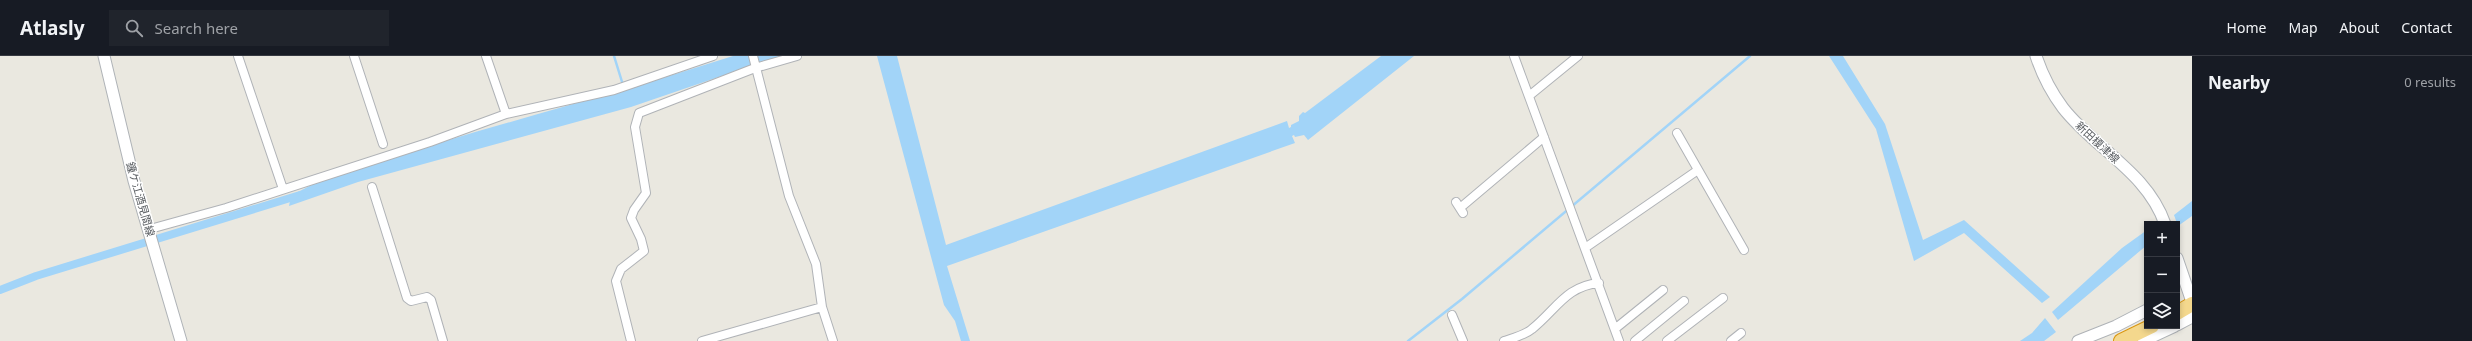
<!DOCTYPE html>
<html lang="en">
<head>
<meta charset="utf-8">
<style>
	body { margin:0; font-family:"Noto Sans","Noto Sans JP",sans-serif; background:#20242c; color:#f1f3f6 }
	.controls { position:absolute; right:12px; bottom:12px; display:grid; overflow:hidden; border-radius:0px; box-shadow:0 2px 6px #0003 }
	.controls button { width:36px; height:36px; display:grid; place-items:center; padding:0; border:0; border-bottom:1px solid #363941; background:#171b24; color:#f1f3f6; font:20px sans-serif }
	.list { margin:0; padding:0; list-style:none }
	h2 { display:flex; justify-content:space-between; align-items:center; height:52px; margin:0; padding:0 16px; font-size:17px }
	h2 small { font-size:13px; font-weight:400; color:#9ea1a6 }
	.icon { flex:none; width:22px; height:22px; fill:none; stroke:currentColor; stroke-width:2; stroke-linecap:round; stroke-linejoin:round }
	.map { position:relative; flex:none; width:2192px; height:285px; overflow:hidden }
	header { display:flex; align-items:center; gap:24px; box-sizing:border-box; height:56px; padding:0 20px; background:#171b24; border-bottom:1px solid #363941 }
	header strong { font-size:19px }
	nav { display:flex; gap:22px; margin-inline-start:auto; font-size:14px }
	.search { width:280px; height:36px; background:#20242c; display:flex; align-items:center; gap:10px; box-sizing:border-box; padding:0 14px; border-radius:0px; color:#9ea1a6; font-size:15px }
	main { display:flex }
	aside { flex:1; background:#171b24 }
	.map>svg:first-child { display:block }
	.water { fill:#a2d4f8 }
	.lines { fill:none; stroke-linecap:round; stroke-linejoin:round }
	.stream { stroke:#a2d4f8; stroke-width:2.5 }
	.canal { stroke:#a2d4f8; stroke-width:8 }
	.street-casing { stroke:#b0b3b7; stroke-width:10 }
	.secondary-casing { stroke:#afb3b7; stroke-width:13 }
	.highway-casing { stroke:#da9710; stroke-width:16 }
	.street { stroke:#fff; stroke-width:8 }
	.secondary { stroke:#fff; stroke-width:11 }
	.highway { stroke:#f4d88d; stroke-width:14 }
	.labels { text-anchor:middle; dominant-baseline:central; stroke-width:3; stroke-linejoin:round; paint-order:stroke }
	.street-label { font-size:11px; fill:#585c60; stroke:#fff }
</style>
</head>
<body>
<header>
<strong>Atlasly</strong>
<div class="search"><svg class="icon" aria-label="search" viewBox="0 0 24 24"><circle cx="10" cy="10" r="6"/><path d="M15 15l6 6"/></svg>Search here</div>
<nav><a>Home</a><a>Map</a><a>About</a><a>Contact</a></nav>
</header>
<main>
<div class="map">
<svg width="2192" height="285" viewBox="0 0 2192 285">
	<rect width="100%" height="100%" fill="#eae8e0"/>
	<!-- water -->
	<path class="water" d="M733 0H780L631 51 358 126 289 150 291 140C335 114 393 101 442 86 539 57 637 31 733 0Z
		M877 0H897L946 189 1287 65 1289 72 1291 71V69L1299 65V60L1303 56 1305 57 1381 0H1414L1308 84 1304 79 1295 81 1294 79 1292 80 1295 87 947 210 970 285H961L955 265 944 249Z
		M1829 0H1843L1885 68 1923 184 1964 164 2050 241 2042 247 1964 177 1914 205 1876 73Z
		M2192 145V160L2178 170 2174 159Z
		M2147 174V189L2058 264 2052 256 2122 192Z
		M2045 262 2056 276 2044 285H2020L2032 277Z"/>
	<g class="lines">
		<!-- stream -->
		<path class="stream" d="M614 0 623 29
			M1408 285 1462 243 1750 0"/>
		<!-- canal -->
		<path class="canal" d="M0 234 36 220 300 139"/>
		<!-- street casing -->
		<g class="street-casing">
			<path id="street" d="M238 0 283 133
				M354 0 383 88
				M486 0 506 58
				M753 0 789 140 816 208 822 251 833 285
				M1514 0 1619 285
				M1529 40 1578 0
				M1677 77 1744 194
				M372 131 407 242 411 245 427 241 431 244 443 285
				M1456 146 1463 157
				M1460 152 1544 81
				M150 173 226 152 430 86 506 58 614 34 713 0
				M1585 192 1698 114
				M1452 259 1463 285
				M1616 272 1663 234
				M631 285 616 225 621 213 644 195 641 183 631 162 634 154 646 137 635 71 639 57 755 12 797 0
				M702 285 822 251
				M1504 285C1513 282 1525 279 1532 273 1556 254 1566 230 1599 227
				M1635 285 1684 245
				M1667 285 1723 242
				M1731 285 1741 277"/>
		</g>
		<!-- secondary casing -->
		<g class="secondary-casing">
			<path id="secondary" d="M104 0 134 125 181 285
				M2036 0C2042 18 2051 36 2063 52 2095 93 2147 116 2165 168
				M2177 202 2192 246
				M2177 269 2192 261
				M2078 285 2116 270 2147 254
				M2143 285 2175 270"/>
		</g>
		<!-- highway casing -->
		<g class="highway-casing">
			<path id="highway" d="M2177 257 2192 248
				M2121 285 2152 270"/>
		</g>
		<!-- street -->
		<use href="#street" class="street"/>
		<!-- secondary -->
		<use href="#secondary" class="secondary"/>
		<!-- highway -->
		<use href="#highway" class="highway"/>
	</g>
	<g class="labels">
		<!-- street labels -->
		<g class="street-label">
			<text transform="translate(2098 86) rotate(43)">新田榎津線</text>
			<text transform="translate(141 143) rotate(74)">鐘ケ江酒見間線</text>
		</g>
	</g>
</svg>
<div class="controls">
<button>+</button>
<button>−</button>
<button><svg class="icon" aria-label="layers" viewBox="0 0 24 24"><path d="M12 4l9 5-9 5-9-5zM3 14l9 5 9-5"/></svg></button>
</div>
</div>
<aside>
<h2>Nearby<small>0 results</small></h2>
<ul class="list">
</ul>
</aside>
</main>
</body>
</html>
